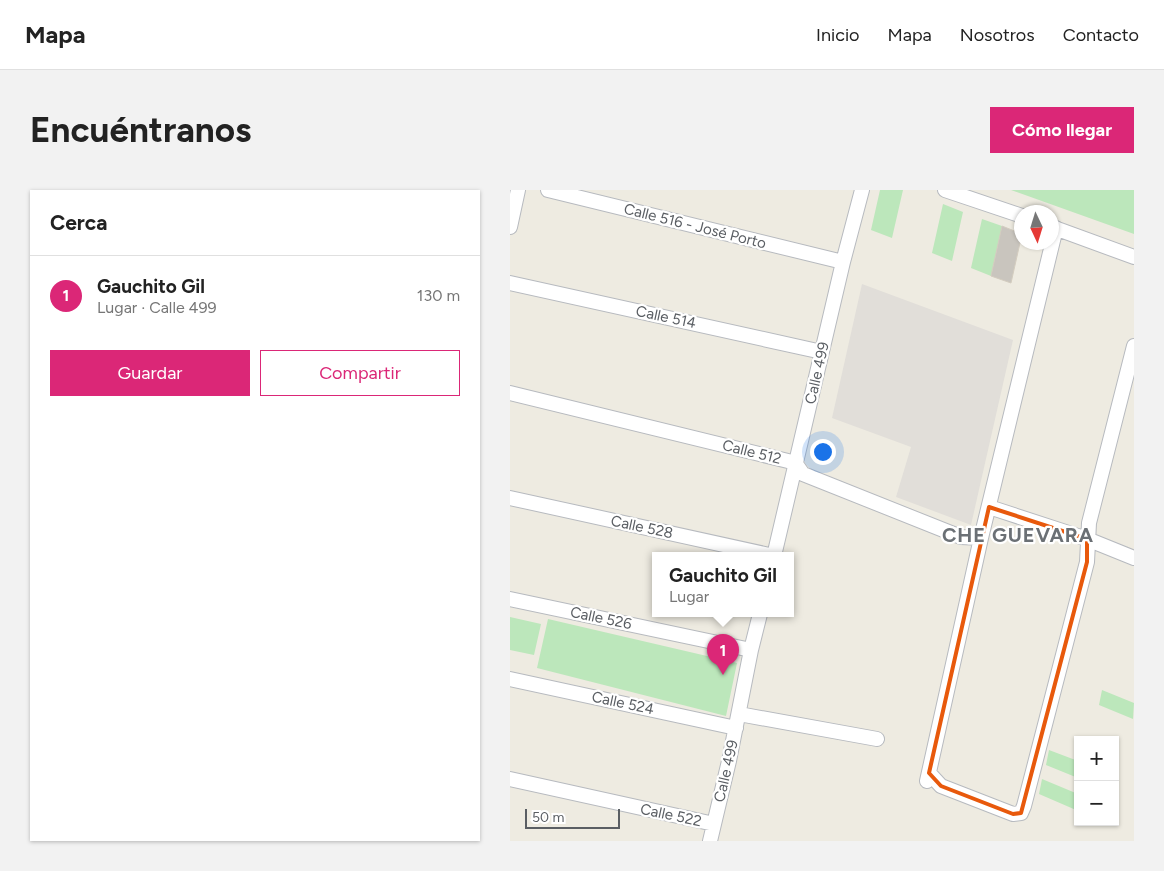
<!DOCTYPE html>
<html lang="es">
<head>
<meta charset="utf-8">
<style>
	body { margin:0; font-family:Figtree,sans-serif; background:#f2f2f2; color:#222 }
	.controls { position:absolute; right:15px; bottom:15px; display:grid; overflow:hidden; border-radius:0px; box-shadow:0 1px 4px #0004 }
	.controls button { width:45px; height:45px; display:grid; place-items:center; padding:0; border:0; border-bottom:1px solid #e0e0e0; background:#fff; color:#222; font:25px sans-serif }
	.compass { position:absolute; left:504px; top:15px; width:45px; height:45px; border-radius:50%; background:#fff; box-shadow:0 1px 4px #0004; rotate:176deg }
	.scale { position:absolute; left:15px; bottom:12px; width:95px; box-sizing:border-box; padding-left:5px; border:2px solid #5a5e63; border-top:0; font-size:14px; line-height:18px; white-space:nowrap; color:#5a5e63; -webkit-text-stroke:4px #fff; paint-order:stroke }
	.you { position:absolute; left:312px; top:261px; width:18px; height:18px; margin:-12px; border:4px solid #fff; border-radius:50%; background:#1a73e8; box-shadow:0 0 0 8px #1a73e833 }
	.badge { display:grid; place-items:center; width:32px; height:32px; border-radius:50%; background:#db2777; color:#fff; font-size:16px; font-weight:700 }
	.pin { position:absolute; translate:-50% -41px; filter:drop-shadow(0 1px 2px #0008) }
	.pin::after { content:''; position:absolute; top:26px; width:18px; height:15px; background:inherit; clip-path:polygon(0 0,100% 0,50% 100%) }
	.popup { position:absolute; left:142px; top:362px; width:142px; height:65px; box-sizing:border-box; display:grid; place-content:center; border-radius:0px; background:#fff; filter:drop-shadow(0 1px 4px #0005); font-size:16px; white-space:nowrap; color:#767676 }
	.popup b { font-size:19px; color:#222 }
	.popup::after { content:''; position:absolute; left:50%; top:100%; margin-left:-10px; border:10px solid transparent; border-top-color:#fff }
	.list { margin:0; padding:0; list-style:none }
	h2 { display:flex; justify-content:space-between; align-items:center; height:65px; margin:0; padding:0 20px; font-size:21px }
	h2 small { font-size:16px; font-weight:400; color:#767676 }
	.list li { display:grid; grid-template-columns:32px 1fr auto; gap:15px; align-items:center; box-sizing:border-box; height:80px; padding:0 20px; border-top:1px solid #e0e0e0 }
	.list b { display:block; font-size:19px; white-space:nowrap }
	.list p { margin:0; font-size:16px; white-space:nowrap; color:#767676 }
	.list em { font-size:16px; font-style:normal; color:#767676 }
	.actions { display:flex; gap:10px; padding:15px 20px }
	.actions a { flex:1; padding:11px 0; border:1px solid #db2777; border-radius:0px; text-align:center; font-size:18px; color:#db2777 }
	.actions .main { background:#db2777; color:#fff }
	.map { position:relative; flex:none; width:624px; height:651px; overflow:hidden; border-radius:0px }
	header { display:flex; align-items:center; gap:30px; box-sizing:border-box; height:70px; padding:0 25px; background:#fff; border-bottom:1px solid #e0e0e0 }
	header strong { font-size:24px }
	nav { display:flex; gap:28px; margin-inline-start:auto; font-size:18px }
	.intro { display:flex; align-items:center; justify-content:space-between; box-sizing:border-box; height:120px; padding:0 30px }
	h1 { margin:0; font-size:35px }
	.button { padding:12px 22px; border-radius:0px; background:#db2777; color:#fff; font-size:18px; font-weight:700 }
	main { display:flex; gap:30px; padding:0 30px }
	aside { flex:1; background:#fff; border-radius:0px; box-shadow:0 1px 4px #0004 }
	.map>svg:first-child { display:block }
	.industrial { fill:#e1ded9 }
	.green { fill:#bce7bb }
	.building { fill:#c9c5be; stroke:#d3ccbf }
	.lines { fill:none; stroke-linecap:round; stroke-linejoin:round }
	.minor-casing { stroke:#b7babf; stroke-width:16 }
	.minor { stroke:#fff; stroke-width:14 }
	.marked { fill:none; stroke:#e8590c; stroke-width:4; stroke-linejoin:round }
	.labels { text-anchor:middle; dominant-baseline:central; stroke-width:4.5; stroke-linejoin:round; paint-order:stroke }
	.street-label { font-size:15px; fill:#5a5e63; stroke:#fff }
	.district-label { font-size:20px; font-weight:bold; letter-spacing:1px; fill:#6b7075; stroke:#fff }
</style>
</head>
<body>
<header>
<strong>Mapa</strong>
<nav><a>Inicio</a><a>Mapa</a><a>Nosotros</a><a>Contacto</a></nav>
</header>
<div class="intro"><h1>Encuéntranos</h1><a class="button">Cómo llegar</a></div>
<main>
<aside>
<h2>Cerca<small></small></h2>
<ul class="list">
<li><span class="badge">1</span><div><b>Gauchito Gil</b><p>Lugar · Calle 499</p></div><em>130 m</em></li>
</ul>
<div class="actions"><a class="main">Guardar</a><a>Compartir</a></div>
</aside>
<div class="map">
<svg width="624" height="651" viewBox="0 0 624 651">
	<rect width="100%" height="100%" fill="#eeebe1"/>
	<!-- industrial -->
	<path class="industrial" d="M352 94 503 150 461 335 386 307 401 257 322 228Z"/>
	<!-- green -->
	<path class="green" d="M370 0H393L382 48 361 40Z
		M501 0H624V44Z
		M433 14 453 22 442 71 422 63Z
		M472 29 492 36 481 86 461 78Z
		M0 427 31 434 24 465 0 460Z
		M38 429 227 473 216 526 27 478Z
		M592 500 624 513 623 529 589 515Z
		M539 560 568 571V588L536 575Z
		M532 589 568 604 566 620 529 604Z"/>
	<!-- building -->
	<path class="building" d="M492 36 512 44 501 93 481 86Z"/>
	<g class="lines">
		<!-- minor casing -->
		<g class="minor-casing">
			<path id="minor" d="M38 0 333 72
				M435 0 512 26
				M0 37 8 0
				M542 37 624 67
				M0 93 312 162
				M0 203 278 271 286 274 293 284 451 347 471 348
				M0 308 264 366
				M479 317 577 349 624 368
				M264 366 333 72 352 0
				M0 409 241 460
				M0 489 226 538
				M229 524 367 549
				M419 583 431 596 503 624 511 623 514 616 577 372 579 333 624 156
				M0 589 204 634
				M417 591 471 348 546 38
				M200 651 219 571 241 460 250 424"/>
		</g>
		<!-- minor -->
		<use href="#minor" class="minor"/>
	</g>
	<!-- marked area -->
	<path class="marked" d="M479 317 577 349V372L511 623 503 624 431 596 419 583Z"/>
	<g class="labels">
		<!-- street labels -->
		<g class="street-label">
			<text transform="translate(185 36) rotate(14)">Calle 516 - José Porto</text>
			<text transform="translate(156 127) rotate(12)">Calle 514</text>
			<text transform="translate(307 183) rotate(-77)">Calle 499</text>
			<text transform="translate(242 262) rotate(14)">Calle 512</text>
			<text transform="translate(132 337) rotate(12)">Calle 528</text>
			<text transform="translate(91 428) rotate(12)">Calle 526</text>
			<text transform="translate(113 513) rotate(12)">Calle 524</text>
			<text transform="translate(216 581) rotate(-77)">Calle 499</text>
			<text transform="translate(161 625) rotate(12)">Calle 522</text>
		</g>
		<!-- district labels -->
		<g class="district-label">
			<text x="508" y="345">CHE GUEVARA</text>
		</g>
	</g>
</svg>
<div class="controls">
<button>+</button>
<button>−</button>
</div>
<svg class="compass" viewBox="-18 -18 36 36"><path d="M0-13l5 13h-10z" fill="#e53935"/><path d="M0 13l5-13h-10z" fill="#767676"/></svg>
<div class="scale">50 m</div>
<div class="you"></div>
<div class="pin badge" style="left:213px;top:485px">1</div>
<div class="popup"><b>Gauchito Gil</b>Lugar</div>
</div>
</main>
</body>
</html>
